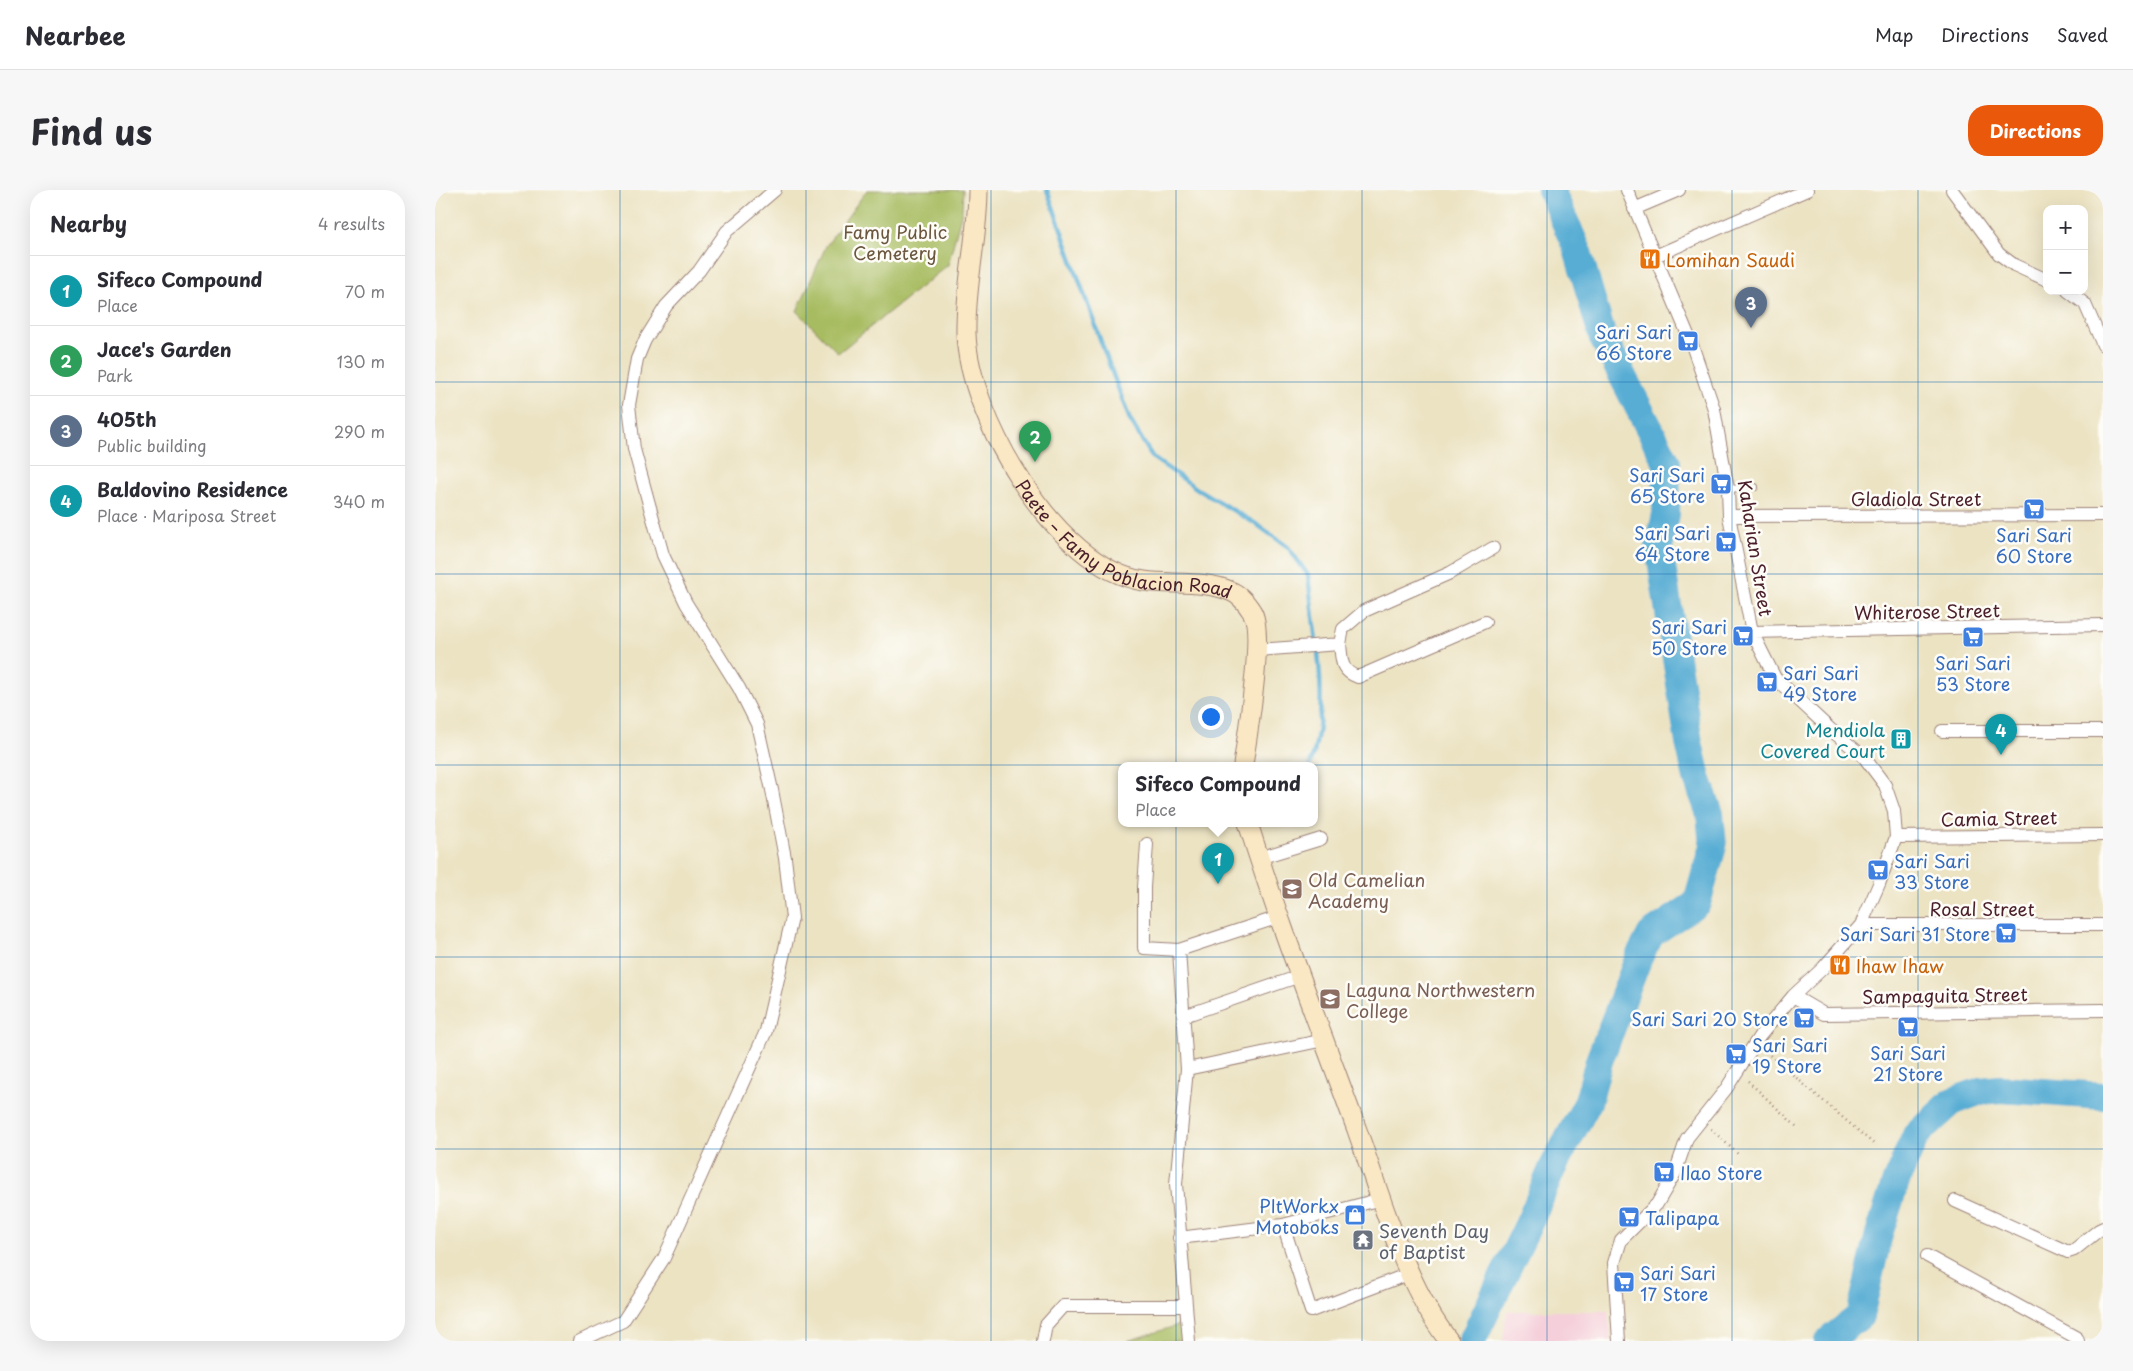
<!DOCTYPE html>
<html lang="en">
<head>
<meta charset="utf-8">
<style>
	body { margin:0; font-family:"Playpen Sans",sans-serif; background:#f7f7f7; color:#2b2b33 }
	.controls { position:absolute; right:15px; top:15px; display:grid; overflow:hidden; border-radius:10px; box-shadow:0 5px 20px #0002 }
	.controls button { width:45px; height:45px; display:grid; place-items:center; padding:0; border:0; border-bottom:1px solid #e1e1e2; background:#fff; color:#2b2b33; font:25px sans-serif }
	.you { position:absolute; left:775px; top:526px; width:18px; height:18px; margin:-12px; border:4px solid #fff; border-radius:50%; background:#1a73e8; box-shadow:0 0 0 8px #1a73e833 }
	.badge { display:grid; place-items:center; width:32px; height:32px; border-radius:50%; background:#ea580c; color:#fff; font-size:16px; font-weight:700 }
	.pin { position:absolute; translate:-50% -41px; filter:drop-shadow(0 1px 2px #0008) }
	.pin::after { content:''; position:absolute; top:26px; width:18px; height:15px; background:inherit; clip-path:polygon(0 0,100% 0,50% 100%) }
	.popup { position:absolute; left:683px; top:572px; width:200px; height:65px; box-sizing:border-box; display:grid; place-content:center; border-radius:10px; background:#fff; filter:drop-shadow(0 1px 4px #0005); font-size:16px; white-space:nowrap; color:#7c7c81 }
	.popup b { font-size:19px; color:#2b2b33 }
	.popup::after { content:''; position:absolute; left:50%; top:100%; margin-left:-10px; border:10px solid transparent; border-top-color:#fff }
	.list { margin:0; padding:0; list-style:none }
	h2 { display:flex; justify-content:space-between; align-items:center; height:65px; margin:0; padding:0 20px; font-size:21px }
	h2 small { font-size:16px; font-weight:400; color:#7c7c81 }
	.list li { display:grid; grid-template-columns:32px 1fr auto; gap:15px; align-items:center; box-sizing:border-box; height:70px; padding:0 20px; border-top:1px solid #e1e1e2 }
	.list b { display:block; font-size:19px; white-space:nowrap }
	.list p { margin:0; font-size:16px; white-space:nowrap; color:#7c7c81 }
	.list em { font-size:16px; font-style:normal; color:#7c7c81 }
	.map { position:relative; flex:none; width:1668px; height:1151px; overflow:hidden; border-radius:20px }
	header { display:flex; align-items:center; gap:30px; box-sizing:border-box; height:70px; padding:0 25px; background:#fff; border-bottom:1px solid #e1e1e2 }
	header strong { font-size:24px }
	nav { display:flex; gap:28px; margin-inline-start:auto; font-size:18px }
	.intro { display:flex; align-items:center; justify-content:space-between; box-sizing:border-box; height:120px; padding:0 30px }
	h1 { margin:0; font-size:35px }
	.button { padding:12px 22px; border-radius:20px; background:#ea580c; color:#fff; font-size:18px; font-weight:700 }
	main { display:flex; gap:30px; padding:0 30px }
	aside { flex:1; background:#fff; border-radius:20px; box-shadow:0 5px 20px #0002 }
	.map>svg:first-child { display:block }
	.built { fill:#f5cfda }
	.green { fill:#a7bc61; stroke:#786e46 }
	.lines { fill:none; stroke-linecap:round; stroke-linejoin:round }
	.stream { stroke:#58add4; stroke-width:4.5 }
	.river { stroke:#58add4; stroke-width:28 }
	.lane-casing { stroke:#9b8177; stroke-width:8 }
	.street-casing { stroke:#9b8177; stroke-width:14 }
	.secondary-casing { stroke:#9b8177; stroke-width:21 }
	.path { stroke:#9b8177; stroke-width:2.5; stroke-dasharray:1 4; stroke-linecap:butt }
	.lane { stroke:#fff; stroke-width:6 }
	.street { stroke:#fff; stroke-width:12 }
	.secondary { stroke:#fae7c3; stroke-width:19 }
	.grid { fill:none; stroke:#1f6fb2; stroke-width:1; stroke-opacity:0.55 }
	.labels { text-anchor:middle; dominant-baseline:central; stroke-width:5; stroke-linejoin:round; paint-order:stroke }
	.park-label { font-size:18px; fill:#6b563e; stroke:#fdfcf7 }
	.food-label { font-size:18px; fill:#c56008; stroke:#fdfcf7; text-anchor:start }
	.shop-label { font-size:18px; fill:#366cbe; stroke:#fdfcf7; text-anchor:end }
	.street-label { font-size:18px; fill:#4a1f2b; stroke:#fdfcf7 }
	.culture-label { font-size:18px; fill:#0d838f; stroke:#fdfcf7; text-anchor:end }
	.education-label { font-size:18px; fill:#785e54; stroke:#fdfcf7; text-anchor:start }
	.worship-label { font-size:18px; fill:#5b616d; stroke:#fdfcf7; text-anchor:start }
</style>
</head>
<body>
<header>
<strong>Nearbee</strong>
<nav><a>Map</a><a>Directions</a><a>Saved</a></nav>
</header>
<div class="intro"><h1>Find us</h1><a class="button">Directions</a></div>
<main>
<aside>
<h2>Nearby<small>4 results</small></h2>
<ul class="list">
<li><span class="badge" style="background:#0f9aa8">1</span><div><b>Sifeco Compound</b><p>Place</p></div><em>70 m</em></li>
<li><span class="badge" style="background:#2e9e5b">2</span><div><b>Jace's Garden</b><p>Park</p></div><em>130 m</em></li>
<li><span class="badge" style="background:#5c6f8a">3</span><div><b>405th</b><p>Public building</p></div><em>290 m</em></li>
<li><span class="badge" style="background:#0f9aa8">4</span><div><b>Baldovino Residence</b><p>Place · Mariposa Street</p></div><em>340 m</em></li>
</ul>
</aside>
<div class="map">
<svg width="1668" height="1151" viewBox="0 0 1668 1151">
	<rect width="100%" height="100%" fill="#fdfcf7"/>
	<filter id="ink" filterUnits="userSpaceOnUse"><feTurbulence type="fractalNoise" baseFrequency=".02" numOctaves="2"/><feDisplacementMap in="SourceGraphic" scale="10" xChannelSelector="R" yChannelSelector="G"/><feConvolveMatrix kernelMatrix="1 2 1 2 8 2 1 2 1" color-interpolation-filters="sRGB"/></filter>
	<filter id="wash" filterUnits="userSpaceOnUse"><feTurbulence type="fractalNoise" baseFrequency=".0096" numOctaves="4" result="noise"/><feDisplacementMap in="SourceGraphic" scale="20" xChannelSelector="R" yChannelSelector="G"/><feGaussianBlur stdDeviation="1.12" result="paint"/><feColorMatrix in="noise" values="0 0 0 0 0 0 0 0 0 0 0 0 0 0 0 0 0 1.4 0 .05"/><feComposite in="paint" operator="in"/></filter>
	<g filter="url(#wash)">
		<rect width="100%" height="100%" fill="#ece3c3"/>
		<!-- built -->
		<path class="built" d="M1072 1121H1173L1176 1151H1068Z"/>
		<!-- green -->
		<path class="green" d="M432 0H528L527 21 513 75 403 163 362 121 391 56Z
			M744 1135 750 1151H692Z"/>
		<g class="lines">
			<!-- stream -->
			<path class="stream" d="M612 0 670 163 695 230 718 268 764 300 821 334 853 357 873 385 881 452
				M875 575C888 539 887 501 883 463"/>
			<!-- river -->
			<path class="river" d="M1037 1151 1096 1029 1117 979 1153 912 1164 871 1204 767 1216 744 1262 713 1278 656 1275 624 1262 588 1254 553 1224 357 1231 324 1232 273 1168 148 1142 59 1116 0
				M1393 1151 1425 1126 1444 1044 1461 991 1481 945 1518 911 1546 901 1566 899 1668 906"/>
		</g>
	</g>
	<g filter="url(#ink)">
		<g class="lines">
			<!-- lane casing -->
			<g class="lane-casing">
				<path id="lane" d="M1293 299 1320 297"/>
			</g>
			<!-- street casing -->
			<g class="street-casing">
				<path id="street" d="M1517 0 1564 64 1579 75 1612 90
					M1199 19 1244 0
					M1220 66 1372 0
					M1633 101 1650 114 1668 155
					M1294 326 1668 325
					M1317 442 1668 435
					M905 454C907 470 905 481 923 487L1050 432
					M822 460 905 454 908 439 929 421 1015 383 1058 358
					M1507 541H1668
					M1461 647 1668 645
					M712 654 709 697V758L744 760 752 879 741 994 754 1151
					M824 668 886 649
					M1426 735H1668
					M744 760 844 727
					M1358 806 1389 824 1668 820
					M749 826 865 786
					M752 879 889 850
					M1520 1011 1633 1062 1639 1060 1664 1040 1668 1038
					M848 1035 876 1121 976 1083
					M744 1048 848 1035 946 1009
					M1492 1066 1642 1148 1643 1151
					M145 1151 188 1131 229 1068 331 841 357 728 350 668 337 600 322 534 304 498 251 413 228 365 199 259 194 215 202 169 210 150 231 116 264 81 292 41 340 0
					M608 1151 611 1135 628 1116H750
					M1184 1151 1179 1073 1186 1050 1222 1014 1240 983 1252 948 1291 899 1324 847 1358 806 1388 778 1426 735 1444 694 1461 647 1459 621 1450 595 1429 567 1396 540 1340 488 1317 442 1294 326 1293 299 1279 219 1256 152 1192 0"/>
			</g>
			<!-- secondary casing -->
			<g class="secondary-casing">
				<g id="secondary">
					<path id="s1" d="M543 0C543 48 530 95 531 143 533 225 621 379 709 391 737 395 769 390 795 401 804 404 812 414 817 422 830 441 812 547 808 575"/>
					<path d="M813 633C845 737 885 838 922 940 946 1007 970 1095 1014 1151"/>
				</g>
			</g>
			<!-- path -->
			<path class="path" d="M1331 862 1440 955
				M1313 891 1362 937
				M1276 939 1305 966"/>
			<!-- lane -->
			<use href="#lane" class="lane"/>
			<!-- street -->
			<use href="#street" class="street"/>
			<!-- secondary -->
			<use href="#secondary" class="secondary"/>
		</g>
	</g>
	<!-- grid -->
	<path class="grid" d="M185 0V1151M371 0V1151M556 0V1151M741 0V1151M927 0V1151M1112 0V1151M1297 0V1151M1483 0V1151M0 192H1668M0 384H1668M0 575H1668M0 767H1668M0 959H1668"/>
	<!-- icons -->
	<defs>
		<g id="restaurant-square" transform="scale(1.125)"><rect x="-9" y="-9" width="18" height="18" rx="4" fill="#e8710a" stroke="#fdfcf7"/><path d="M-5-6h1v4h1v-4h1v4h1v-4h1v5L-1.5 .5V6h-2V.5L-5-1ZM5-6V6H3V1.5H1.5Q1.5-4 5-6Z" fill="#fff"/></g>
		<g id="supermarket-square" transform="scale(1.125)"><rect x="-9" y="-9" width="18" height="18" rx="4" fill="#3f7fe0" stroke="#fdfcf7"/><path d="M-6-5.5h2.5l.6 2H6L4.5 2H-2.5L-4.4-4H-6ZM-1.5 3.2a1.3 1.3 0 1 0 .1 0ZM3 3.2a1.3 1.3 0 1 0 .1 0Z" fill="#fff"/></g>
		<g id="building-square" transform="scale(1.125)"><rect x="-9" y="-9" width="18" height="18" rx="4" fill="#0f9aa8" stroke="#fdfcf7"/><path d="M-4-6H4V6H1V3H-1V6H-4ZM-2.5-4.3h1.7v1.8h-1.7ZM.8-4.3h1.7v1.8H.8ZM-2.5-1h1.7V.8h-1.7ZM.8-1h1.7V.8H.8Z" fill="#fff"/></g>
		<g id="school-square" transform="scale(1.125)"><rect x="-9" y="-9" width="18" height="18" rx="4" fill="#8d6e63" stroke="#fdfcf7"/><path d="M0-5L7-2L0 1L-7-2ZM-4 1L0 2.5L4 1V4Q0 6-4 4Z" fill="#fff"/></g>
		<g id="university-square" transform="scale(1.125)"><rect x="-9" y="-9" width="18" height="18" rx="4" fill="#8d6e63" stroke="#fdfcf7"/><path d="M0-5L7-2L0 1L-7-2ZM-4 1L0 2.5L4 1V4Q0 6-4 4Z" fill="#fff"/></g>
		<g id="shop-square" transform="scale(1.125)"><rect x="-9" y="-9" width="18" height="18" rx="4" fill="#3f7fe0" stroke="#fdfcf7"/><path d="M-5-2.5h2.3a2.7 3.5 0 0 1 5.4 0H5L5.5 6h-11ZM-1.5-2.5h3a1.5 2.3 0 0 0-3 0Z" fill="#fff"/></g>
		<g id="temple-square" transform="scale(1.125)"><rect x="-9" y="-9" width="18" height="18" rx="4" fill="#6b7280" stroke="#fdfcf7"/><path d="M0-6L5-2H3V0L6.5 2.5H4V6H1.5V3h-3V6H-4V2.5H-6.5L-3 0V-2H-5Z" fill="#fff"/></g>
	</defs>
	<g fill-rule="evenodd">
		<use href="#restaurant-square" x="1215" y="69"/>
		<use href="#supermarket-square" x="1253" y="151"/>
		<use href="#supermarket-square" x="1286" y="294"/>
		<use href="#supermarket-square" x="1599" y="319"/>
		<use href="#supermarket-square" x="1291" y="352"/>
		<use href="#supermarket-square" x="1308" y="446"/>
		<use href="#supermarket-square" x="1538" y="447"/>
		<use href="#supermarket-square" x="1332" y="492"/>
		<use href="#building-square" x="1466" y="549"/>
		<use href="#supermarket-square" x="1443" y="680"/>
		<use href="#school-square" x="857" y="699"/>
		<use href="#supermarket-square" x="1571" y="743"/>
		<use href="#restaurant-square" x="1405" y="775"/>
		<use href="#university-square" x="895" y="809"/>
		<use href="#supermarket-square" x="1369" y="828"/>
		<use href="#supermarket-square" x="1473" y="837"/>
		<use href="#supermarket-square" x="1301" y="864"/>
		<use href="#supermarket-square" x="1229" y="982"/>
		<use href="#shop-square" x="920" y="1025"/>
		<use href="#supermarket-square" x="1194" y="1027"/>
		<use href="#temple-square" x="928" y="1050"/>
		<use href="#supermarket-square" x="1189" y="1092"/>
	</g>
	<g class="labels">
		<!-- park labels -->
		<g class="park-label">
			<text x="460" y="41">Famy Public<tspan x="460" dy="21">Cemetery</tspan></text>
		</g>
		<!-- food labels -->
		<g class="food-label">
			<text x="1231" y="69">Lomihan Saudi</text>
			<text x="1421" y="775">Ihaw Ihaw</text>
		</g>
		<!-- shop labels -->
		<g class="shop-label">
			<text x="1237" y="141">Sari Sari<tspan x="1237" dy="21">66 Store</tspan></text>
			<text x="1270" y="284">Sari Sari<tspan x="1270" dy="21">65 Store</tspan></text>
			<text x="1275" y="342">Sari Sari<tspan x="1275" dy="21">64 Store</tspan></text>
			<text x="1599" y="344" text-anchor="middle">Sari Sari<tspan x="1599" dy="21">60 Store</tspan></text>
			<text x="1292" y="436">Sari Sari<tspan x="1292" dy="21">50 Store</tspan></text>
			<text x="1538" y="472" text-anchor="middle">Sari Sari<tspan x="1538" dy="21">53 Store</tspan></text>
			<text x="1348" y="482" text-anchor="start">Sari Sari<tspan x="1348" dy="21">49 Store</tspan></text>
			<text x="1459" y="670" text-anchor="start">Sari Sari<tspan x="1459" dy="21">33 Store</tspan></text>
			<text x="1555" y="743">Sari Sari 31 Store</text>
			<text x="1353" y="828">Sari Sari 20 Store</text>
			<text x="1317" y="854" text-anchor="start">Sari Sari<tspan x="1317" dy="21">19 Store</tspan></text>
			<text x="1473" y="862" text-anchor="middle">Sari Sari<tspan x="1473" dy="21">21 Store</tspan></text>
			<text x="1245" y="982" text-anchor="start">Ilao Store</text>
			<text x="904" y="1015">PItWorkx<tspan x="904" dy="21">Motoboks</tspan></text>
			<text x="1210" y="1027" text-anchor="start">Talipapa</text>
			<text x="1205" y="1082" text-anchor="start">Sari Sari<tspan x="1205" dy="21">17 Store</tspan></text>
		</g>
		<!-- street labels -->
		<g class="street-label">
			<text x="1481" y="308">Gladiola Street</text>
			<text stroke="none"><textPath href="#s1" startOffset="429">Paete – Famy Poblacion Road</textPath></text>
			<text transform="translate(1321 358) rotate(81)">Kaharian Street</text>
			<text transform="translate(1492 421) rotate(-1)">Whiterose Street</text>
			<text transform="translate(1564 628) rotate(-1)">Camia Street</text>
			<text x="1547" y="718">Rosal Street</text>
			<text transform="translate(1510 805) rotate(-1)">Sampaguita Street</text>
		</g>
		<!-- culture labels -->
		<g class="culture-label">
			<text x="1450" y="539">Mendiola<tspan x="1450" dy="21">Covered Court</tspan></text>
		</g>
		<!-- education labels -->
		<g class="education-label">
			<text x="873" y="689">Old Camelian<tspan x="873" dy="21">Academy</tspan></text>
			<text x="911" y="799">Laguna Northwestern<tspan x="911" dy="21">College</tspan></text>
		</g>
		<!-- worship labels -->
		<g class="worship-label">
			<text x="944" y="1040">Seventh Day<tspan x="944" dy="21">of Baptist</tspan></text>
		</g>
	</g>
</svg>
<div class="controls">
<button>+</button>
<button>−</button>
</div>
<div class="you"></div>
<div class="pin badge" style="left:783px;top:694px;background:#0f9aa8">1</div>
<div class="popup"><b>Sifeco Compound</b>Place</div>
<div class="pin badge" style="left:600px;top:272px;background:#2e9e5b">2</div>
<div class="pin badge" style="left:1316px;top:138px;background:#5c6f8a">3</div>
<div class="pin badge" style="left:1566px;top:565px;background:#0f9aa8">4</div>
</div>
</main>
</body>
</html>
